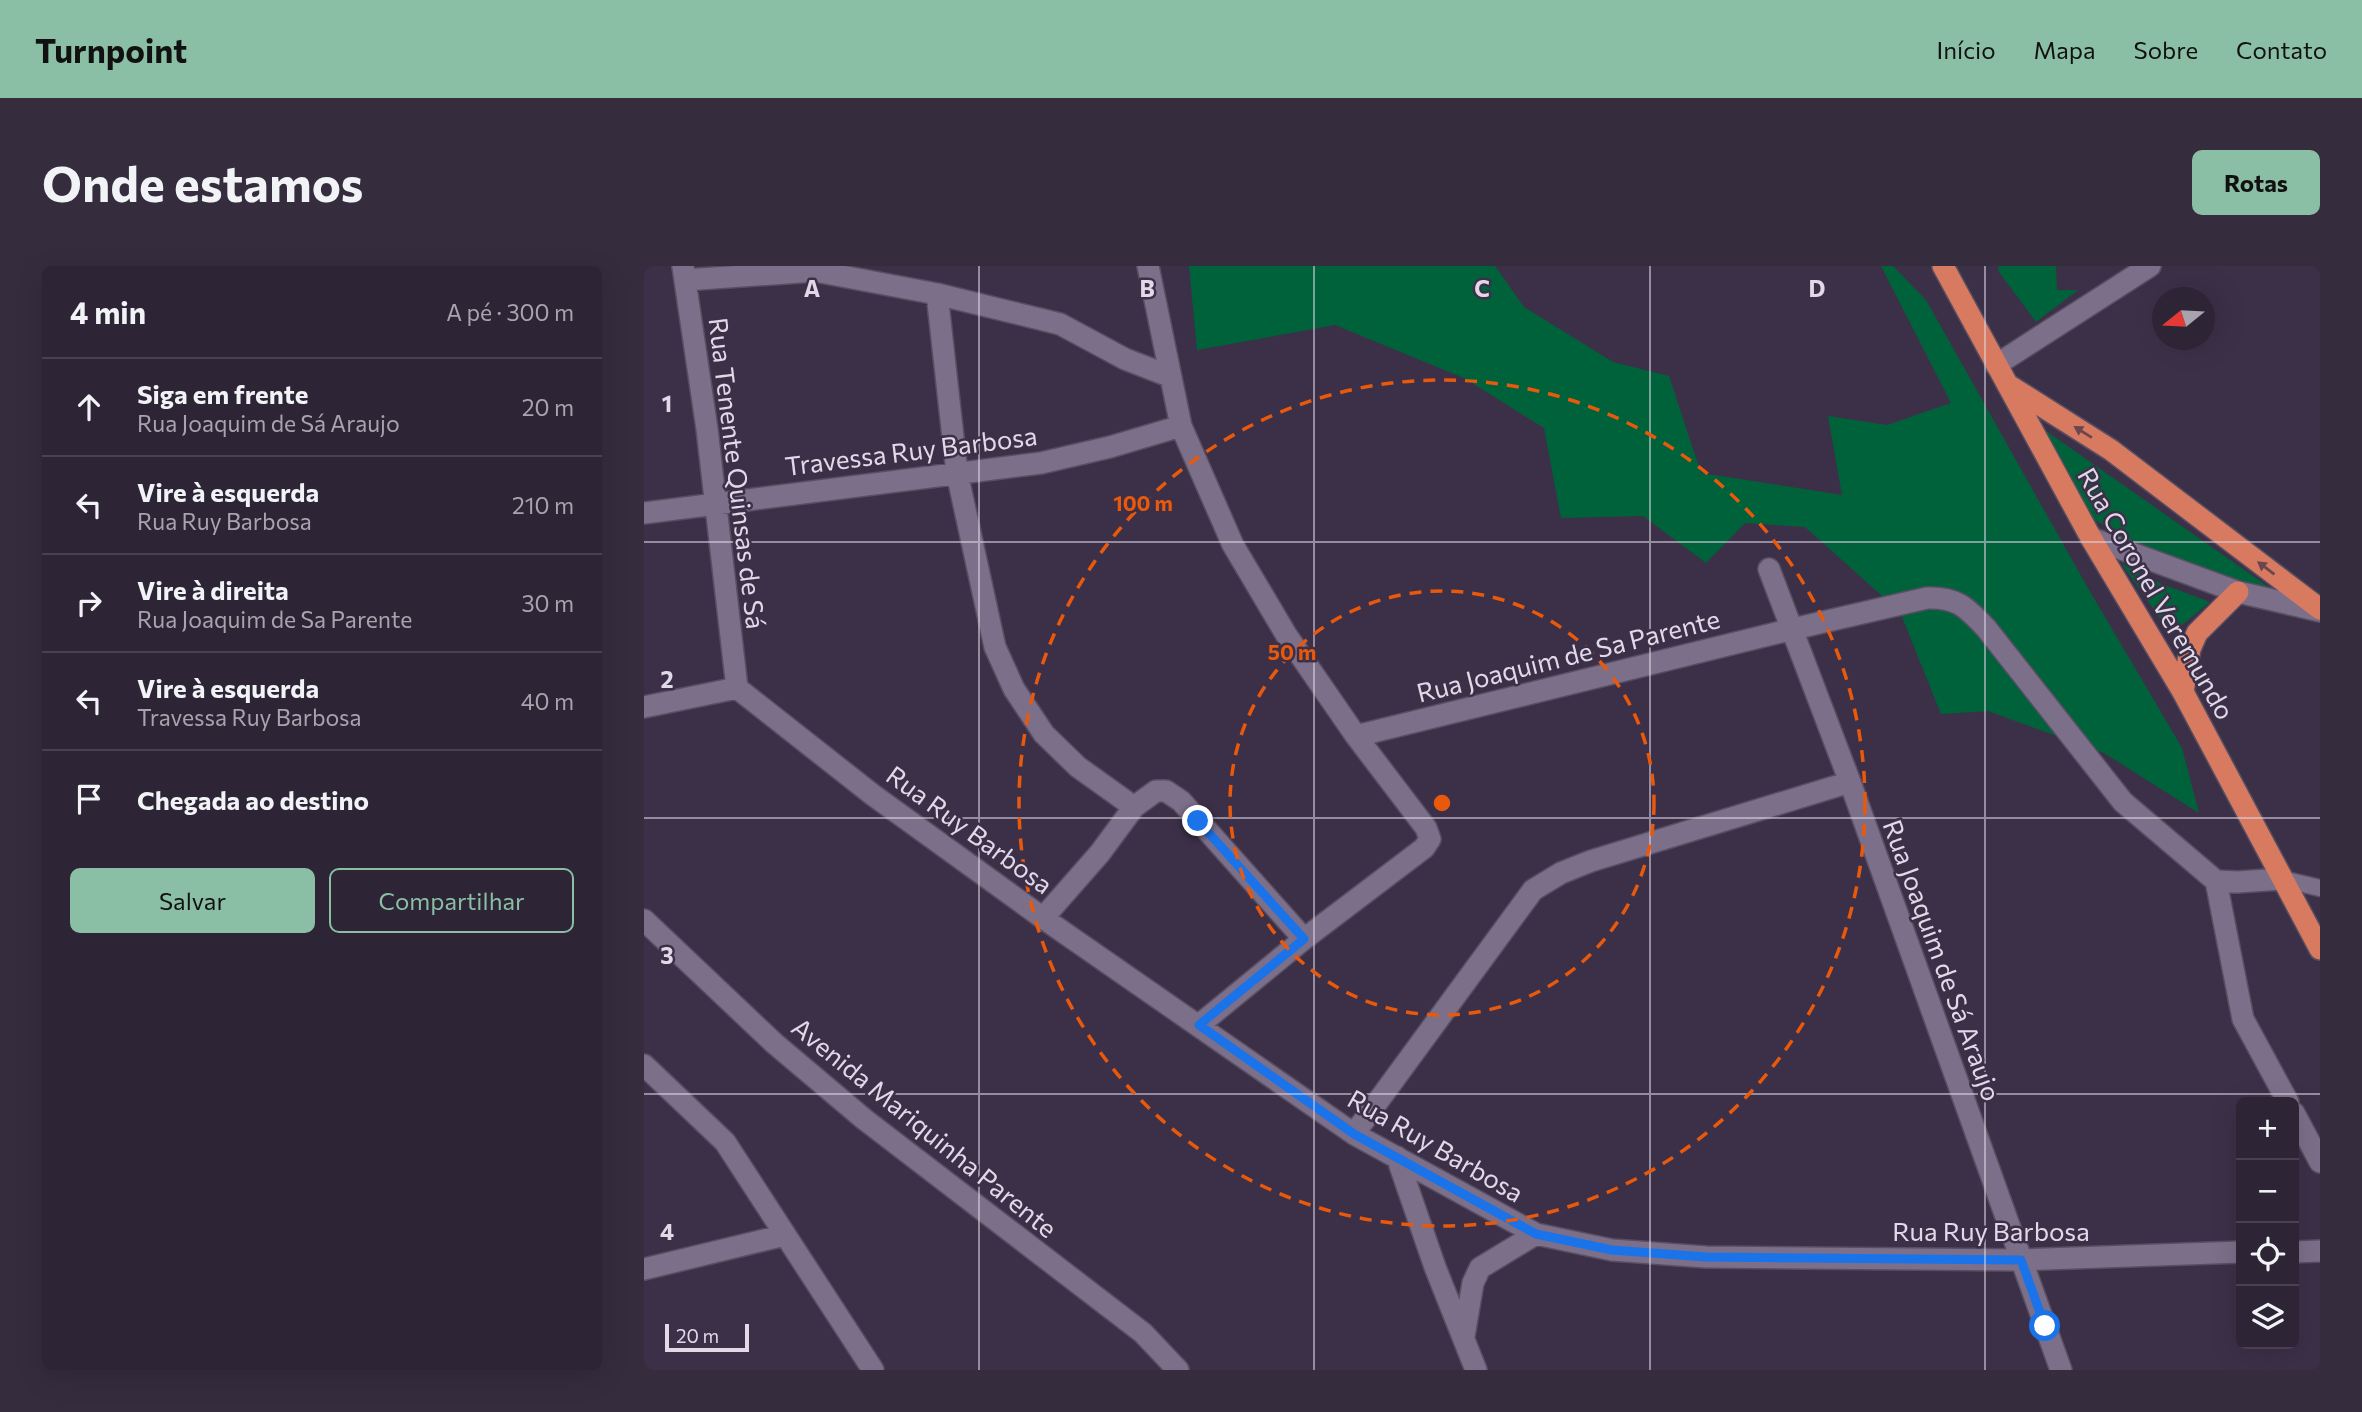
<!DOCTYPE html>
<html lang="pt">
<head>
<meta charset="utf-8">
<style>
	body { margin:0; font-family:Commissioner,sans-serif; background:#352c3e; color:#f1f3f6 }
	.controls { position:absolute; right:21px; bottom:21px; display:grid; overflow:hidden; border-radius:10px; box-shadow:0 7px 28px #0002 }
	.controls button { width:63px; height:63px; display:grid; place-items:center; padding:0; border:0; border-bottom:2px solid #484151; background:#2d2436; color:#f1f3f6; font:35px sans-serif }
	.compass { position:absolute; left:1508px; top:21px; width:63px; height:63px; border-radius:50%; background:#2d2436; box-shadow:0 7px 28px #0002; rotate:252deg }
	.scale { position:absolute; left:21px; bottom:18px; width:84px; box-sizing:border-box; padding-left:7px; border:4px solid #e0d9e8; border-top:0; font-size:19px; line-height:24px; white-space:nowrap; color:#e0d9e8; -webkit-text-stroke:5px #3c3048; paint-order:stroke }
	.stop { position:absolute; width:21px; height:21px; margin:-16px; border:5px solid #1a73e8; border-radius:50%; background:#fff }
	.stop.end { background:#1a73e8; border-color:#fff; box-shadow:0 2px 7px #0008 }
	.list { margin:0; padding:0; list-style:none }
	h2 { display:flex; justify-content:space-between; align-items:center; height:91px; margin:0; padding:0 28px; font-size:30px }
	h2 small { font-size:23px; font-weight:400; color:#a7a4ad }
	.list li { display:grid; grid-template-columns:46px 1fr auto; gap:21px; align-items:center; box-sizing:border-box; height:98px; padding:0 28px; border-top:2px solid #484151 }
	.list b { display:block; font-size:26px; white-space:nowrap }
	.list p { margin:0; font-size:23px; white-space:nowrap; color:#a7a4ad }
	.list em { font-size:23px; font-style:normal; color:#a7a4ad }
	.actions { display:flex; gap:14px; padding:21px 28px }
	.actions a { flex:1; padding:16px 0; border:2px solid #8abfa5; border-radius:10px; text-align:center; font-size:24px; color:#8abfa5 }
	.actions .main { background:#8abfa5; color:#111 }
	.icon { flex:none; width:38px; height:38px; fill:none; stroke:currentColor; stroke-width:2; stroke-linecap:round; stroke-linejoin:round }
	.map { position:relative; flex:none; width:1676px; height:1104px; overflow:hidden; border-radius:10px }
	header { display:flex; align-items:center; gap:42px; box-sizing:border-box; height:98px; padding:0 35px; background:#8abfa5; color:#111 }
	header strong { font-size:33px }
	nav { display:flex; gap:38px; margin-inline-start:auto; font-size:24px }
	.intro { display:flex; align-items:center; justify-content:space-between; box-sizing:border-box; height:168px; padding:0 42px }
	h1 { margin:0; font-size:49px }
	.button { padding:18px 32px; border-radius:10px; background:#8abfa5; color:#111; font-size:24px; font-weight:700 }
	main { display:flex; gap:42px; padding:0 42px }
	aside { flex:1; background:#2d2436; border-radius:10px; box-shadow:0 7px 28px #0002 }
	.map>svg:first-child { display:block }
	.green { fill:#00623b }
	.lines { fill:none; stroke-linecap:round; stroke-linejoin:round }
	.lane-casing { stroke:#584e62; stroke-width:19 }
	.street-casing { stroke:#584e62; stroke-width:24 }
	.secondary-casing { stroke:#584e62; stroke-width:24 }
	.highway-casing { stroke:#584e62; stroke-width:24 }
	.lane { stroke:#7c6f8a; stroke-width:16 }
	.street { stroke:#7c6f8a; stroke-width:21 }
	.secondary { stroke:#7c6f8a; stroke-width:21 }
	.highway { stroke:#d77a5f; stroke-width:21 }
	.oneway { fill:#6a464f }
	.route { stroke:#1a73e8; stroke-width:9 }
	.grid { fill:none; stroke:#e0d9e8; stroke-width:2; stroke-opacity:0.55 }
	.ring { fill:none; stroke:#e8590c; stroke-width:3.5; stroke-dasharray:12 9 }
	.labels { text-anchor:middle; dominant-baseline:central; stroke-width:5; stroke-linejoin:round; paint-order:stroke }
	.street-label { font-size:26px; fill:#e0d9e8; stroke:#3c3048 }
	.grid-label { font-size:23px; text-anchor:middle; font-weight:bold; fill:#e0d9e8; stroke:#3c3048; stroke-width:5; stroke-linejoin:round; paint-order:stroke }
	.centre { fill:#e8590c; stroke:#3c3048; stroke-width:3.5 }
	.ring-label { font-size:21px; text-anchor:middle; font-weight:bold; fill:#e8590c; stroke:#3c3048; stroke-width:5; stroke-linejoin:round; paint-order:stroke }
</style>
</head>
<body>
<header>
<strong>Turnpoint</strong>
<nav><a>Início</a><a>Mapa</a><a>Sobre</a><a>Contato</a></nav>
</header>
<div class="intro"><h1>Onde estamos</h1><a class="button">Rotas</a></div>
<main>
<aside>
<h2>4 min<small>A pé · 300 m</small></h2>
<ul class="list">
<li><svg class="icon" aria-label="ahead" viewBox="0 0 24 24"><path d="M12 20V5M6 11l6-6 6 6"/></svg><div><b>Siga em frente</b><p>Rua Joaquim de Sá Araujo</p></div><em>20 m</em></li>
<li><svg class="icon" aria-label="left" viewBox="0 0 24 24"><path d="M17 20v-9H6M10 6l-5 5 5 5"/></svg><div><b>Vire à esquerda</b><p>Rua Ruy Barbosa</p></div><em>210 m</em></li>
<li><svg class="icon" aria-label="right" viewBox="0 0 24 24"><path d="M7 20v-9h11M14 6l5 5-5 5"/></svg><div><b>Vire à direita</b><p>Rua Joaquim de Sa Parente</p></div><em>30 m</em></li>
<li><svg class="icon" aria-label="left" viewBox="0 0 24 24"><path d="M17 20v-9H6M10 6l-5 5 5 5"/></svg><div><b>Vire à esquerda</b><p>Travessa Ruy Barbosa</p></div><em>40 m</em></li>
<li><svg class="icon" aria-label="arrive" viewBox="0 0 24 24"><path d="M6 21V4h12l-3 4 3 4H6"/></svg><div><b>Chegada ao destino</b></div></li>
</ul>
<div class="actions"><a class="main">Salvar</a><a>Compartilhar</a></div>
</aside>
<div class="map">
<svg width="1676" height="1104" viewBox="0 0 1676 1104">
	<rect width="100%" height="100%" fill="#3c3048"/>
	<!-- green -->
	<path class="green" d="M545 0H851L880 41 969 96 1025 110 1057 207 1198 229 1184 150 1243 159 1307 137 1237 0H1249L1282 34 1441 317 1538 482 1555 547 1460 487 1344 445 1297 448 1256 346 1161 261 1101 257 1062 297 999 250 917 252 900 162 820 112 691 59 553 84Z
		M1354 0H1412L1413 24H1434L1392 56 1355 6Z
		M1398 162 1646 336 1527 300 1449 253Z
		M1477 297 1518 318 1566 336 1527 368Z"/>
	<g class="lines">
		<!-- lane casing -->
		<g class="lane-casing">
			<path id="lane" d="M1638 613 1676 622"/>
		</g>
		<!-- street casing -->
		<g class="street-casing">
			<path id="street" d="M504 0 537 160 589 279 643 370 712 470 782 562 786 573 780 582 660 673 555 759
				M39 1 63 163 93 422
				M41 14 171 5 293 28 416 58 481 93 525 110
				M293 28 313 207 351 381 370 423 400 468 434 501 490 541 456 587 399 652
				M1352 99 1506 0
				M0 247 397 197 466 181 537 160
				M1125 303 1206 516 1417 1104
				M93 422 229 529 399 652 710 868 892 968 968 984 1062 991 1377 994 1597 986
				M0 441 93 422
				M712 470 1149 363 1283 332C1313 331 1322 341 1342 362L1479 536 1572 615 1594 616 1638 613
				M490 541 512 525H522L537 535 660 673
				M1572 615 1599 753 1644 836
				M0 654 130 777 220 853 499 1067 534 1104
				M0 799 81 876 229 1104
				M1650 847 1676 896
				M710 868 889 624 917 607 947 595 1206 516
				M753 891 791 1001 832 1104
				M1650 986 1676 985
				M0 1003 141 969
				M820 1070 829 1017 836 1002 892 968"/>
		</g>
		<!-- secondary casing -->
		<g class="secondary-casing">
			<path id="secondary" d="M1447 272 1594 326 1676 345"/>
		</g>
		<!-- highway casing -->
		<g class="highway-casing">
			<path id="highway" d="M1299 0 1447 272 1539 426 1676 683
				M1366 120 1467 184 1676 343
				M1539 426 1546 383 1553 367 1594 326"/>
		</g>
		<!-- lane -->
		<use href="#lane" class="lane"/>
		<!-- street -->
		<use href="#street" class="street"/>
		<!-- secondary -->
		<use href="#secondary" class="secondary"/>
		<!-- highway -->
		<use href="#highway" class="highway"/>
	</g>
	<!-- one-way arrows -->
	<defs><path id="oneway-solid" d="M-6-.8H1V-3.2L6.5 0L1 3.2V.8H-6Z" transform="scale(1.75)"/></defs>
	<g class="oneway">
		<use href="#oneway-solid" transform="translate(1439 166) rotate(-148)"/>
		<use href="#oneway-solid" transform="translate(1622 302) rotate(-143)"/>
	</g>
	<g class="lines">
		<!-- route -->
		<path class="route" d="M554 555 660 673 555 759 710 868 892 968 968 984 1062 991 1377 994 1401 1060"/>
	</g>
	<!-- grid -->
	<path class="grid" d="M335 0V1104M670 0V1104M1006 0V1104M1341 0V1104M0 276H1676M0 552H1676M0 828H1676"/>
	<!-- distance rings -->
	<g class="ring">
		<circle cx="798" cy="537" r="212"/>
		<circle cx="798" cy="537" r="423"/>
	</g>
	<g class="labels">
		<!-- street labels -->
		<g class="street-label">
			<text transform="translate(267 184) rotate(-7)">Travessa Ruy Barbosa</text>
			<text transform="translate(94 207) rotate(83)">Rua Tenente Quinsas de Sá</text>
			<text transform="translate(1513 327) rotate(60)">Rua Coronel Veremundo</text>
			<text transform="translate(924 389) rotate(-14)">Rua Joaquim de Sa Parente</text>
			<text transform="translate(326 563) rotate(36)">Rua Ruy Barbosa</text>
			<text transform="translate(1299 694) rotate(70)">Rua Joaquim de Sá Araujo</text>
			<text transform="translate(281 861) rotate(39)">Avenida Mariquinha Parente</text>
			<text transform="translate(792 879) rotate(30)">Rua Ruy Barbosa</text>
			<text x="1347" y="964">Rua Ruy Barbosa</text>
		</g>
	</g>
	<g class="grid-label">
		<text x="168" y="31">A</text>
		<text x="503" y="31">B</text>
		<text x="838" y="31">C</text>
		<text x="1173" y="31">D</text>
		<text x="23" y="146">1</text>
		<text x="23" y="422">2</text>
		<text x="23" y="698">3</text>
		<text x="23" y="974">4</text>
	</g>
	<circle cx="798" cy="537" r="10" class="centre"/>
	<g class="ring-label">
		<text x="499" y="245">100 m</text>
		<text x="648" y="394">50 m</text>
	</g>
</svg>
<div class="controls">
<button>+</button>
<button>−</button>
<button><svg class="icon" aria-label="locate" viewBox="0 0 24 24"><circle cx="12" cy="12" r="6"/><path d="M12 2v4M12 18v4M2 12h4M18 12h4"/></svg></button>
<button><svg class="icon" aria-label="layers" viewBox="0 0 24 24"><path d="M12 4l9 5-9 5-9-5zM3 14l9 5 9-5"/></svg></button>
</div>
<svg class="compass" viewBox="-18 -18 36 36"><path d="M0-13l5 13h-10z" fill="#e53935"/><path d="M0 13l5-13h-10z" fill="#a7a4ad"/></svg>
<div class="scale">20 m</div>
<div class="stop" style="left:1401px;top:1060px"></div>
<div class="stop end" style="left:554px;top:555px"></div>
</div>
</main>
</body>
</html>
